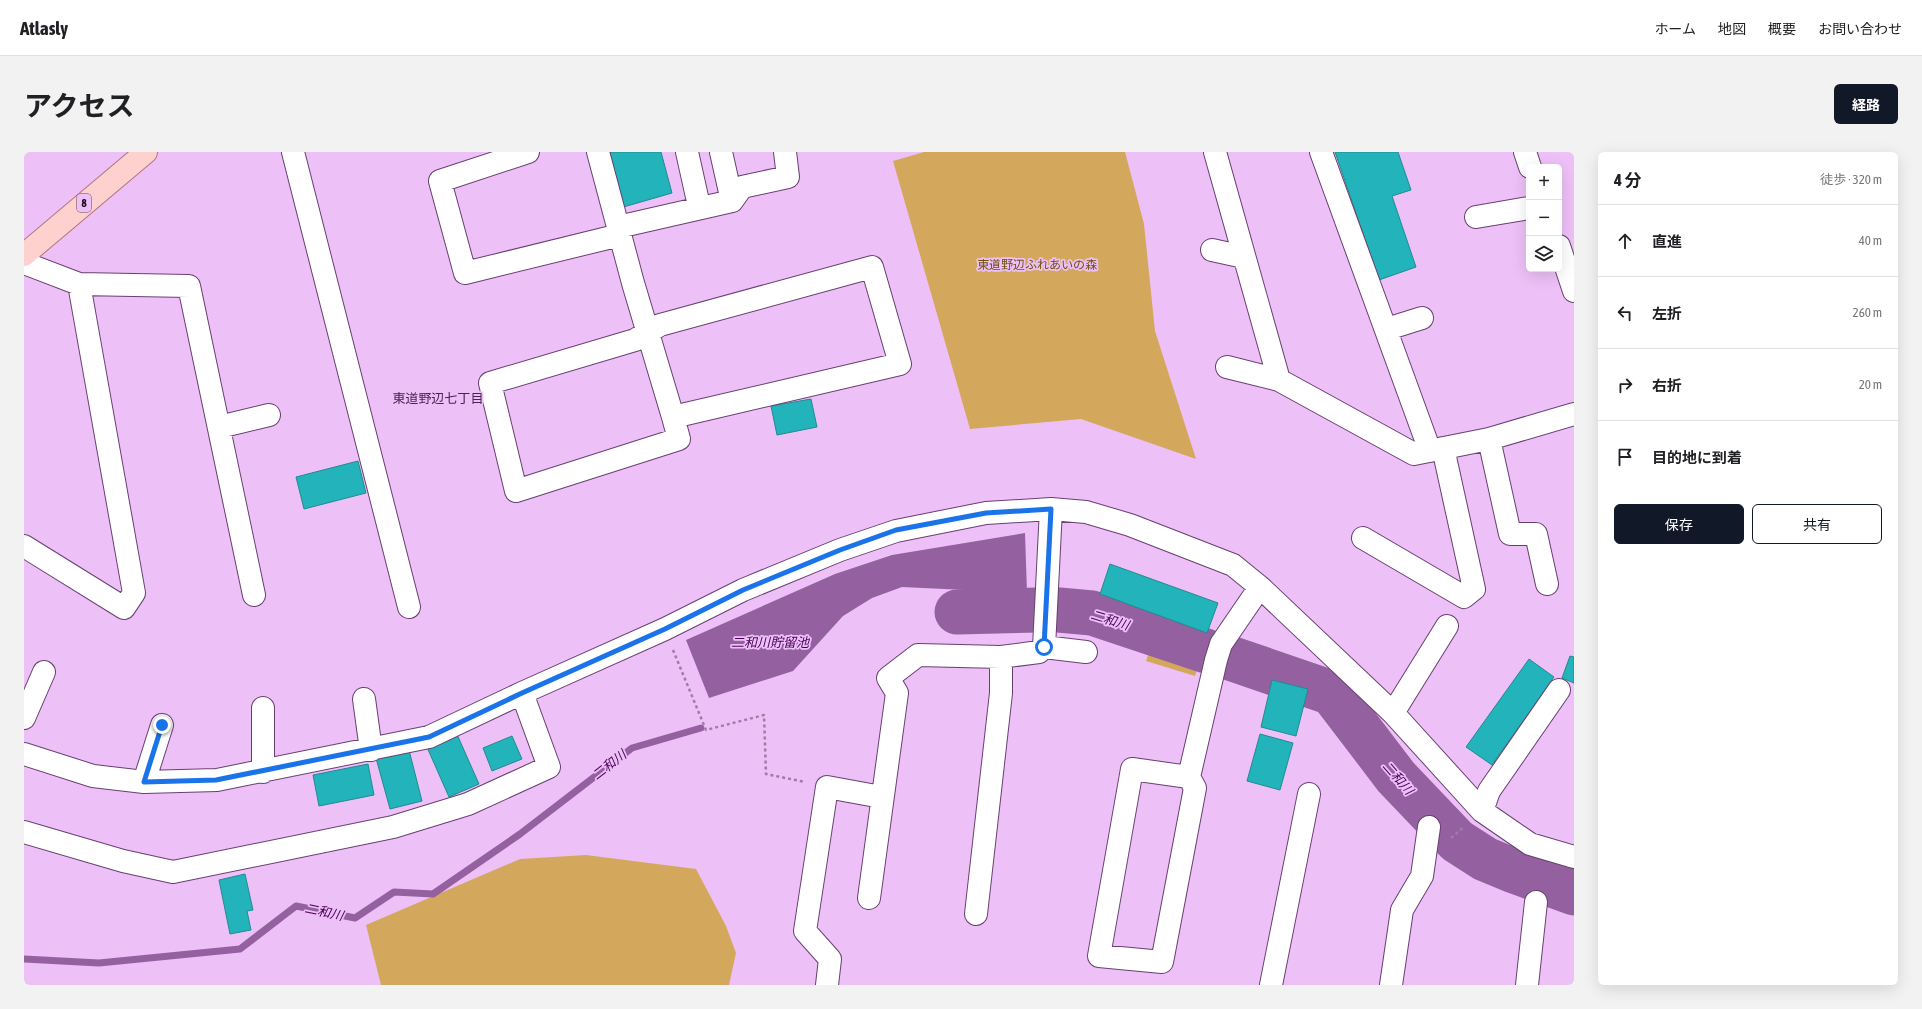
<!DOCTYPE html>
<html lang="ja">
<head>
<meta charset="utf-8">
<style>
	body { margin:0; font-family:"Asap Condensed","Noto Sans JP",sans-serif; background:#f2f2f2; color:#202124 }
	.controls { position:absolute; right:12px; top:12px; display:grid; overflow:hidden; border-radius:6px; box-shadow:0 4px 16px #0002 }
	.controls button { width:36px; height:36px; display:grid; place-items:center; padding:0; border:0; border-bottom:1px solid #e0e0e0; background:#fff; color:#202124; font:20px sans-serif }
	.stop { position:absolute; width:12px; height:12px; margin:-9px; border:3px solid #1a73e8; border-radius:50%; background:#fff }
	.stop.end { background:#1a73e8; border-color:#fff; box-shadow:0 1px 4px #0008 }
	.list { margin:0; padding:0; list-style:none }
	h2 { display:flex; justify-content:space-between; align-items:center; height:52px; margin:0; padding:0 16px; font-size:17px }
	h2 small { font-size:13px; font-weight:400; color:#757577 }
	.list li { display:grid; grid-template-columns:26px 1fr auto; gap:12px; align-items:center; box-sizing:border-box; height:72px; padding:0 16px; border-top:1px solid #e0e0e0 }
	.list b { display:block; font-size:15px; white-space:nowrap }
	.list em { font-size:13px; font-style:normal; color:#757577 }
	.actions { display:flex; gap:8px; padding:12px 16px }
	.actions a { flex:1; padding:9px 0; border:1px solid #111827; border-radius:6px; text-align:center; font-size:14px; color:#111827 }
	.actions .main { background:#111827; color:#fff }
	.icon { flex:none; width:22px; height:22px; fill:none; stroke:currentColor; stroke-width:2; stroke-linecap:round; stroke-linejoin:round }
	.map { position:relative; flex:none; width:1550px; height:833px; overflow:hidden; border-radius:6px }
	header { display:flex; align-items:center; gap:24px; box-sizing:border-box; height:56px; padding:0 20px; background:#fff; border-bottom:1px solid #e0e0e0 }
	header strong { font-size:19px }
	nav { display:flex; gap:22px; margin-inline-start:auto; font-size:14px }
	.intro { display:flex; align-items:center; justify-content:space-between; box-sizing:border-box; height:96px; padding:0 24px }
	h1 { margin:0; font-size:28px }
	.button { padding:10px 18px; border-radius:6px; background:#111827; color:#fff; font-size:14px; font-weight:700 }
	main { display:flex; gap:24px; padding:0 24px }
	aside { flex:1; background:#fff; border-radius:6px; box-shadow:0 4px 16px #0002 }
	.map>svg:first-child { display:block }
	.green { fill:#d3a85d }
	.water { fill:#9560a0 }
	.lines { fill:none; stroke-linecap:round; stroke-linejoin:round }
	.stream { stroke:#9560a0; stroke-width:7 }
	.river { stroke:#9560a0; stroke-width:45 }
	.building { fill:#23b3ba; stroke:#228a8f }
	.minor-casing { stroke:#684070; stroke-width:24 }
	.major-casing { stroke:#af777c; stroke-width:24 }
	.path { stroke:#9e7ca6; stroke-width:2.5; stroke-dasharray:3 3; stroke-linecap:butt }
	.minor { stroke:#fff; stroke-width:22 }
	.major { stroke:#fed0ce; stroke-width:22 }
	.route { stroke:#1a73e8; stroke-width:5 }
	.labels { text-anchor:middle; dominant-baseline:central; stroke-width:3.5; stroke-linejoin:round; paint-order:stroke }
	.shield { fill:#edc0f7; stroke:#5b4260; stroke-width:1 }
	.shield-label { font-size:11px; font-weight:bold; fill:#1c0c20 }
	.park-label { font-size:12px; fill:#6e4f10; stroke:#edc0f7 }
	.neighbourhood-label { font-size:13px; fill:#482350; stroke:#edc0f7 }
	.water-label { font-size:13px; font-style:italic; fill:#4a0057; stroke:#edc0f7 }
</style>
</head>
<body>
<header>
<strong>Atlasly</strong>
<nav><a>ホーム</a><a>地図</a><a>概要</a><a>お問い合わせ</a></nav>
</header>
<div class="intro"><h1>アクセス</h1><a class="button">経路</a></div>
<main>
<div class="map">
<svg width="1550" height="833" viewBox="0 0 1550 833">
	<rect width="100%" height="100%" fill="#edc0f7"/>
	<!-- green -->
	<path class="green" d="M900 0H1101L1120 72 1131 179 1172 307 1057 267 946 277 869 9Z
		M1129 488 1177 505 1171 524 1122 509Z
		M562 703 672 717 702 774 712 801 705 833H357L342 773 496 707Z"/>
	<!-- water -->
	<path class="water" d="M1001 381 1003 441 878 435 848 446 819 464 769 519 685 546 662 488 811 422 868 403Z"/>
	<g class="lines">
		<!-- stream -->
		<path class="stream" d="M0 807 75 811 216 797 272 754 331 766 370 740 409 742 496 682 608 596 677 576"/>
		<!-- river -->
		<path class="river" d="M1035 458 1068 461 1182 499
			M933 460 1015 458
			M1206 506 1308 541 1372 625 1433 689 1461 707 1490 719 1550 741"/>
	</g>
	<!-- building -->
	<path class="building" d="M580 0H637L648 41 596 56Z
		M1311 0H1374L1387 38 1368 44 1392 115 1355 128Z
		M787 247 793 275 753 283 747 254Z
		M334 309 342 341 280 357 272 325Z
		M1086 412 1194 451 1183 481 1076 442Z
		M1546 504 1550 505V531L1538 526Z
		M1505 507 1530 525 1468 613 1442 595Z
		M1248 528 1284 537 1272 584 1237 575Z
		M432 580 455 632 425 645 402 593Z
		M1236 582 1269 591 1256 638 1223 629Z
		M488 584 498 607 468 619 459 596Z
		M385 598 398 649 366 657 352 606Z
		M344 612 350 643 295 654 289 623Z
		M221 722 229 758 223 759 227 778 206 782 195 728Z"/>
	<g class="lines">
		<!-- minor casing -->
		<g class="minor-casing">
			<path id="minor" d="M269 0 385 455
				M504 0 416 29 441 121 596 83
				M574 0 609 131 649 265
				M663 0 673 45
				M697 0 708 49
				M1191 0 1255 228
				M1297 0 1406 299
				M1501 0 1506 15
				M1452 65 1505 56
				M594 75 708 49 718 35 764 25 761 0
				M1535 94 1550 139
				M1188 98 1220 105
				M0 111 55 132 165 134 230 443
				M848 115 876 212 649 265 655 287 492 339 466 231 611 188 636 173Z
				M1363 177 1398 166
				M1203 215 1255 228 1390 302 1465 287 1550 262
				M195 275 245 263
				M1465 287 1486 382H1512L1523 432
				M1339 386 1440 445 1450 437 1419 296
				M0 394 100 456 110 441 55 132
				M1020 495 1062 500
				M340 547 347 598
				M239 556V620
				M1369 561 1423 474
				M0 566 20 520
				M0 602 69 624 120 630 193 628 405 585 498 541 641 477 719 438 816 398 872 379 962 361 1027 357 1062 360 1106 373 1209 413 1236 435 1369 561 1458 659 1506 692 1550 705
				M1165 625 1108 617 1075 804 1138 810 1171 636 1165 625 1192 508 1197 492 1236 435
				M120 630 138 573
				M1458 659 1465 639 1535 538
				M0 680 99 709 149 720 369 675 444 652 525 615 498 541
				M845 746 873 541 864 526 894 503 977 505 1015 500 1020 495 1027 357
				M952 762 977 541V505
				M803 833 806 807 781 779 803 635 852 644
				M1247 833 1285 642
				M1367 833 1378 758 1398 724 1405 675
				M1503 833 1512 750"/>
		</g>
		<!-- major casing -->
		<g class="major-casing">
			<path id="major" d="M0 103 122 0"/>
		</g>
		<!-- path -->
		<path class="path" d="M649 498 682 578 740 563 742 622 781 630
			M1427 686 1440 675"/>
		<!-- minor -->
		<use href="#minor" class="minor"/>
		<!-- major -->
		<use href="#major" class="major"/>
	</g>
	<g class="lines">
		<!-- route -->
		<path class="route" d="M138 573 120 630 192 628 405 585 498 541 641 477 719 438 816 398 872 378 962 361 1027 357 1020 495"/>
	</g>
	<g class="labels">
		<!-- shield labels -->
		<rect class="shield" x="53" y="42" width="14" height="18" rx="3"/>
		<g class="shield-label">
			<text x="60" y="51">8</text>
		</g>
		<!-- park labels -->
		<g class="park-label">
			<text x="1013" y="113">東道野辺ふれあいの森</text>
		</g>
		<!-- neighbourhood labels -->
		<g class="neighbourhood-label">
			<text x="414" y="246">東道野辺七丁目</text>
		</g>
		<!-- water labels -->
		<g class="water-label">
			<text transform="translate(1086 468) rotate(17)">二和川</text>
			<text x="746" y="490">二和川貯留池</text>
			<text transform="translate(585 613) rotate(-38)">二和川</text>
			<text transform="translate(1374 626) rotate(49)">二和川</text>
			<text transform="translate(300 760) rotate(12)">二和川</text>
		</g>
	</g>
</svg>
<div class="controls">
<button>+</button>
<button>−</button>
<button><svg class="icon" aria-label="layers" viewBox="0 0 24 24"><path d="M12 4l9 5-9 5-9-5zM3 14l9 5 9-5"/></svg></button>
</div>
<div class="stop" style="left:1020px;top:495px"></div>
<div class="stop end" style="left:138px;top:573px"></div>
</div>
<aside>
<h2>4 分<small>徒歩 · 320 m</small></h2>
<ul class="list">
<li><svg class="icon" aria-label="ahead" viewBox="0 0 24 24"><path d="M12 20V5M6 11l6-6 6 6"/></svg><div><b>直進</b></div><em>40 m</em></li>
<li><svg class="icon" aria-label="left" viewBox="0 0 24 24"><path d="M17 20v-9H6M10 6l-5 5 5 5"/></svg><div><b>左折</b></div><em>260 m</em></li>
<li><svg class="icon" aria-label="right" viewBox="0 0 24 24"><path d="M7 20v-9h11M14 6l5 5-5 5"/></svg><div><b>右折</b></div><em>20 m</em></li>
<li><svg class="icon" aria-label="arrive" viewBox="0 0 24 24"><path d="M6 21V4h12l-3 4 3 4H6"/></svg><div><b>目的地に到着</b></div></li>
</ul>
<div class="actions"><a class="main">保存</a><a>共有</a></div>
</aside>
</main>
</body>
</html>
